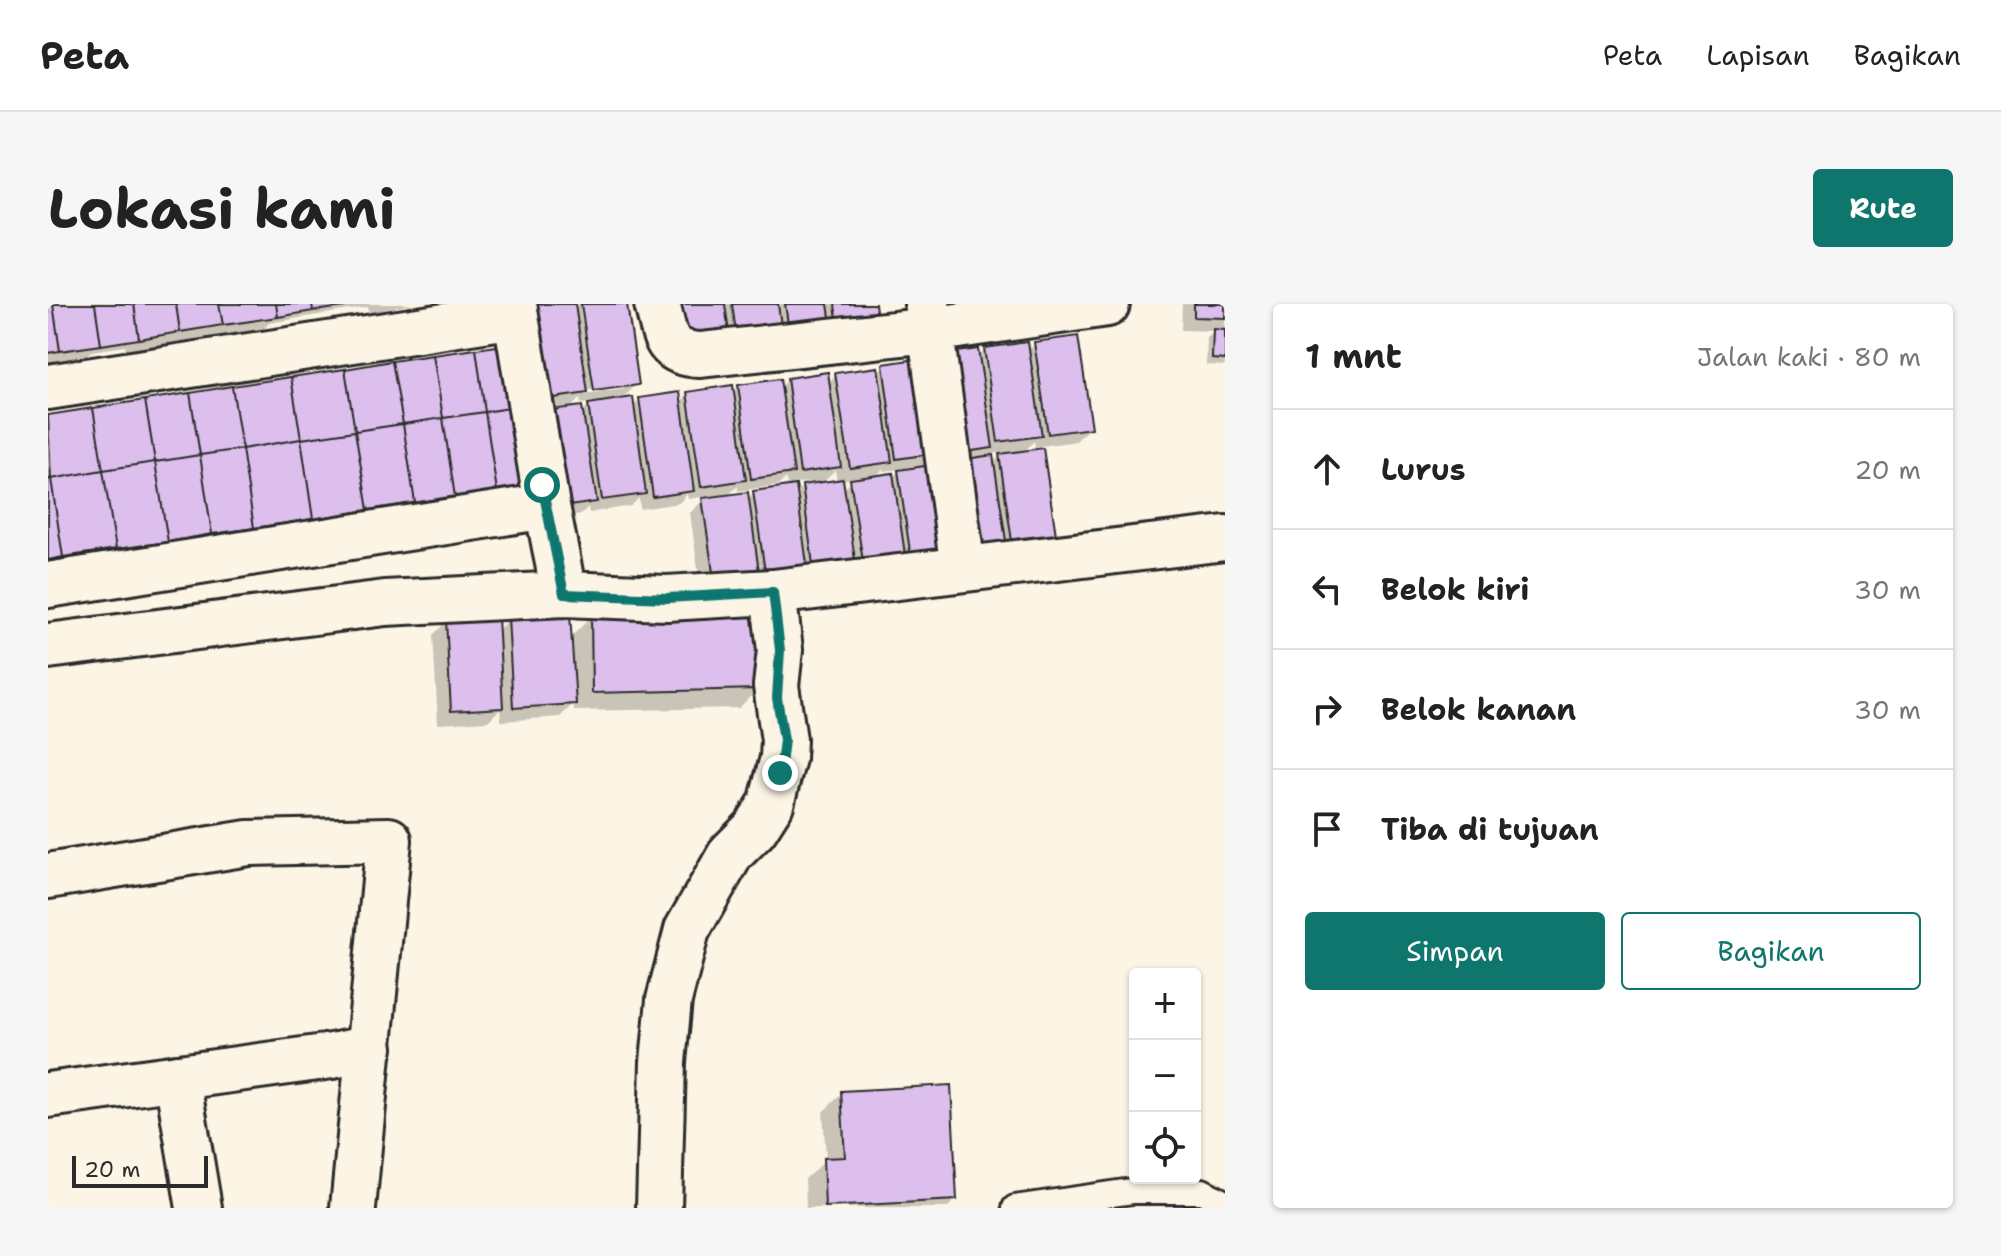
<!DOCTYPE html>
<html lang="id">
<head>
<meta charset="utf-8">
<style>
	body { margin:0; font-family:"Shantell Sans",sans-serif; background:#f6f6f6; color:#222 }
	.controls { position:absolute; right:24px; bottom:24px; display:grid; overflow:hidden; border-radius:8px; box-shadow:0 2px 6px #0004 }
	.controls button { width:72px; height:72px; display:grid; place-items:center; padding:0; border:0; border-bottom:2px solid #e0e0e0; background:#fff; color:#222; font:40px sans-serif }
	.scale { position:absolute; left:24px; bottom:20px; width:136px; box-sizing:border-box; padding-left:8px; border:4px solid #2b2b2b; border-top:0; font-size:22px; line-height:28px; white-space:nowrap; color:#2b2b2b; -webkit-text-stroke:6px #fcf5e5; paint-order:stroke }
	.stop { position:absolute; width:24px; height:24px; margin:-18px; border:6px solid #0f766e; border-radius:50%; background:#fff }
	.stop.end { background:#0f766e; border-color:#fff; box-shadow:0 2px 8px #0008 }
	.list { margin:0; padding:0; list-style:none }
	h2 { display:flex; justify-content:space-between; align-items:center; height:104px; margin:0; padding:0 32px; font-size:34px }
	h2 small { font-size:26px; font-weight:400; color:#767676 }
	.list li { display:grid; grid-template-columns:52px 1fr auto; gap:24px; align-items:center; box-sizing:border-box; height:120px; padding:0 32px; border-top:2px solid #e0e0e0 }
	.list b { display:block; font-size:30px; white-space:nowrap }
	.list em { font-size:26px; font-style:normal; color:#767676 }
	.actions { display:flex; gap:16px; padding:24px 32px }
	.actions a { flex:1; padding:18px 0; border:2px solid #0f766e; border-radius:8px; text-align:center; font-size:28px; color:#0f766e }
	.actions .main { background:#0f766e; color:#fff }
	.icon { flex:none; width:44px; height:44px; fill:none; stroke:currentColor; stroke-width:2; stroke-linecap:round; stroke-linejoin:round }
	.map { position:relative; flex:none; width:1177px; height:904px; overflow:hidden; border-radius:8px }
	header { display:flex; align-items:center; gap:48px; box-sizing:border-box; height:112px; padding:0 40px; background:#fff; border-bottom:2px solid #e0e0e0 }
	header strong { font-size:38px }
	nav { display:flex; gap:44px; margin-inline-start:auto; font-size:28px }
	.intro { display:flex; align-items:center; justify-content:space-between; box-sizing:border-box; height:192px; padding:0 48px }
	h1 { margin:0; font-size:56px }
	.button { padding:20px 36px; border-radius:8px; background:#0f766e; color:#fff; font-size:28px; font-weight:700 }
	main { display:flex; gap:48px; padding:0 48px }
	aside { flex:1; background:#fff; border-radius:8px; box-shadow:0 2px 6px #0004 }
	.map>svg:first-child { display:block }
	.shadow { fill:#0003; fill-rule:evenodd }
	.building { fill:#dcbfed; stroke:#2b2b2b; stroke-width:2 }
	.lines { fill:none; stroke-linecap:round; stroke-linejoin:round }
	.service-casing { stroke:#2b2b2b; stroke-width:30 }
	.minor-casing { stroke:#2b2b2b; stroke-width:50 }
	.service { stroke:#fcf5e5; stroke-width:24 }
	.minor { stroke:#fcf5e5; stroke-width:44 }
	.route { stroke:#0f766e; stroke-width:10 }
</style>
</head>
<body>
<header>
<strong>Peta</strong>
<nav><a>Peta</a><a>Lapisan</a><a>Bagikan</a></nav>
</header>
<div class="intro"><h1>Lokasi kami</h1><a class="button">Rute</a></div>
<main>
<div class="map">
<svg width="1177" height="904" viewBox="0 0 1177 904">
	<rect width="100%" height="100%" fill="#fcf5e5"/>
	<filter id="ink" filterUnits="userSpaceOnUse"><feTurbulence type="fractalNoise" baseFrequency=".0125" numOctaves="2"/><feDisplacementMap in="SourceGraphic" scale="16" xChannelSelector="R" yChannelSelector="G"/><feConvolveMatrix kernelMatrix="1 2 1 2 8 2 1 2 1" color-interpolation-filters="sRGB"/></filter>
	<g filter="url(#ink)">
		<!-- shadow -->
		<path class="shadow" d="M0 0H364L321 9 320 3 221 19 215 26 78 47 77 42 44 47 37 54 0 59Z
			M525 0H577L589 80 571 98 584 104 592 96 632 99 640 90H684L691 83 731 84 740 76 780 80 788 71 829 68 836 62 929 54 937 46 979 48 987 40 1041 124 1028 137 987 143 986 137 975 149 1007 238 655 301 642 209 659 192 640 195 639 190 631 199 592 205 591 194 583 202 541 209 540 203 533 210 487 217 0 266V113L470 41ZM576 81V85L536 91 535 87ZM532 94 533 100 545 98 533 109 521 106ZM956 148 944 160 943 150ZM835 165V167L853 165 844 174H826ZM787 166 789 177 773 180ZM738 174 740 184 706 189 699 196 678 193 690 182V187L731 181ZM807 174 795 186 793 176ZM759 178 747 190 745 180Z
			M617 0H825L828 19 676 48Z
			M1134 0H1177V62L1158 61 1159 34 1166 27 1133 26Z
			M543 313 710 385 691 404 526 407V399L512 413 453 417 452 405 440 417 390 420 385 331 398 318 449 327 461 315 521 335Z
			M794 789 907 896 899 904H758L757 875 778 856 775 808Z"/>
		<!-- building -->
		<path class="building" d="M0 0H5L12 47 0 49Z
			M5 0H47L53 41 12 47Z
			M47 0H86L91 35 53 41Z
			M86 0H128L132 28 91 35Z
			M128 0H171L175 21 132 28Z
			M171 0H228L230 13 175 21Z
			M228 0H264L265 7 230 13Z
			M264 0H296V3L265 7Z
			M478 0H527L540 89 492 96Z
			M533 0H579L591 81 546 87Z
			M632 0H677L681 29 637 35Z
			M684 0H730L734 29 689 36Z
			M737 0H780L783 20 741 26Z
			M787 0H827L830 20 790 25Z
			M1146 0H1177V14L1146 13Z
			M1165 25 1177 26V56L1164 55Z
			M1030 32 1044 124 1000 130 986 38Z
			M980 38 994 132 950 138 936 44Z
			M469 39 479 101 437 108 428 45Z
			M428 45 437 108 395 114 385 51Z
			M930 45 945 144 903 150 888 51Z
			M385 51 395 114 355 120 344 57Z
			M882 53 896 148 848 155 835 60Z
			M344 57 355 120 307 127 297 65Z
			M830 63 844 158 802 164 787 69Z
			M297 65 307 127 253 135 243 73Z
			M780 68 793 163 752 169 739 74Z
			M243 73 253 135 194 145 184 82Z
			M732 75 746 169 703 175 690 81Z
			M685 81 698 176 653 183 639 88Z
			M184 82 194 145 152 151 142 89Z
			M632 88 646 187 605 193 591 94Z
			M142 89 152 151 107 158 97 96Z
			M585 93 598 190 554 196 540 100Z
			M97 96 107 158 55 166 45 104Z
			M479 101 492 180 449 187 437 108Z
			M534 102 549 198 500 205 486 108Z
			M45 104 55 166 3 175 0 111Z
			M437 108 449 187 407 193 395 114Z
			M395 114 407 193 367 199 355 120Z
			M355 120 367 199 320 206 307 127Z
			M307 127 320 206 265 215 253 135Z
			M253 135 265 215 206 224 194 145Z
			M995 144 1009 238 965 244 951 150Z
			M194 145 206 224 164 230 152 151Z
			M152 151 164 230 120 238 107 158Z
			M945 151 960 250 918 256 904 157Z
			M107 158 120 238 68 245 55 166Z
			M897 159 911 254 864 261 850 166Z
			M55 166 68 245 15 253 3 175Z
			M845 169 859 264 817 270 802 175Z
			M0 175H3L15 253 0 256Z
			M795 175 809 269 767 275 754 181Z
			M748 181 761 275 719 281 705 187Z
			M700 188 713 283 668 289 654 194Z
			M710 307 712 385 544 389 543 311Z
			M522 310 528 400 465 404 460 313Z
			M450 313 455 404 403 407 398 316Z
			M903 781 909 896 777 903 775 854 797 853 793 787Z"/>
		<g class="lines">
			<!-- service casing -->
			<g class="service-casing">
				<path id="service" d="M967 904 1084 887H1154L1177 899"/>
			</g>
			<!-- minor casing -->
			<g class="minor-casing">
				<path id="minor" d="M609 0C618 32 615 49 652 51L882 26 1059 0
					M879 0 915 265
					M0 83 468 11
					M499 202 516 290
					M0 281 499 202 466 0
					M0 342 337 299 516 290 619 294 725 288 1177 234
					M0 572 200 539 341 536 305 904
					M129 773 151 904
					M0 791 284 752 322 744
					M611 904 615 758 621 696 639 626 683 549 707 525 723 500 735 454 736 436 728 382 732 346 725 288"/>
			</g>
			<!-- service -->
			<use href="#service" class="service"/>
			<!-- minor -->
			<use href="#minor" class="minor"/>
		</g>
	</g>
	<g class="lines" filter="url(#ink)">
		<!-- route -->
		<path class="route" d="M494 181 516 290 619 294 725 288 732 346 729 394 736 436 732 469"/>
	</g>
</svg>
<div class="controls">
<button>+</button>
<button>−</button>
<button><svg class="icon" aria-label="locate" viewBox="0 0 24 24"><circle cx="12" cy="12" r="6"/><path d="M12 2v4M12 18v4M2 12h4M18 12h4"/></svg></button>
</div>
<div class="scale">20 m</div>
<div class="stop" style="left:494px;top:181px"></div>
<div class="stop end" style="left:732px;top:469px"></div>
</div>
<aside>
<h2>1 mnt<small>Jalan kaki · 80 m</small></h2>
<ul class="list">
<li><svg class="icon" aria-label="ahead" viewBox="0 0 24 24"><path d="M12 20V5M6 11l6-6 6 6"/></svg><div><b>Lurus</b></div><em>20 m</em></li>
<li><svg class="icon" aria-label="left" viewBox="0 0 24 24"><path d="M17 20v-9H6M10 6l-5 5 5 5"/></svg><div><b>Belok kiri</b></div><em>30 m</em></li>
<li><svg class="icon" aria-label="right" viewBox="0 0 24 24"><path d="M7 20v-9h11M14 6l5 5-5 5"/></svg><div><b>Belok kanan</b></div><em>30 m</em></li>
<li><svg class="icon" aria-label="arrive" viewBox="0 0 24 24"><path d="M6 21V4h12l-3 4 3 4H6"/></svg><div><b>Tiba di tujuan</b></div></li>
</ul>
<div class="actions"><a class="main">Simpan</a><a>Bagikan</a></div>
</aside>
</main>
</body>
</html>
